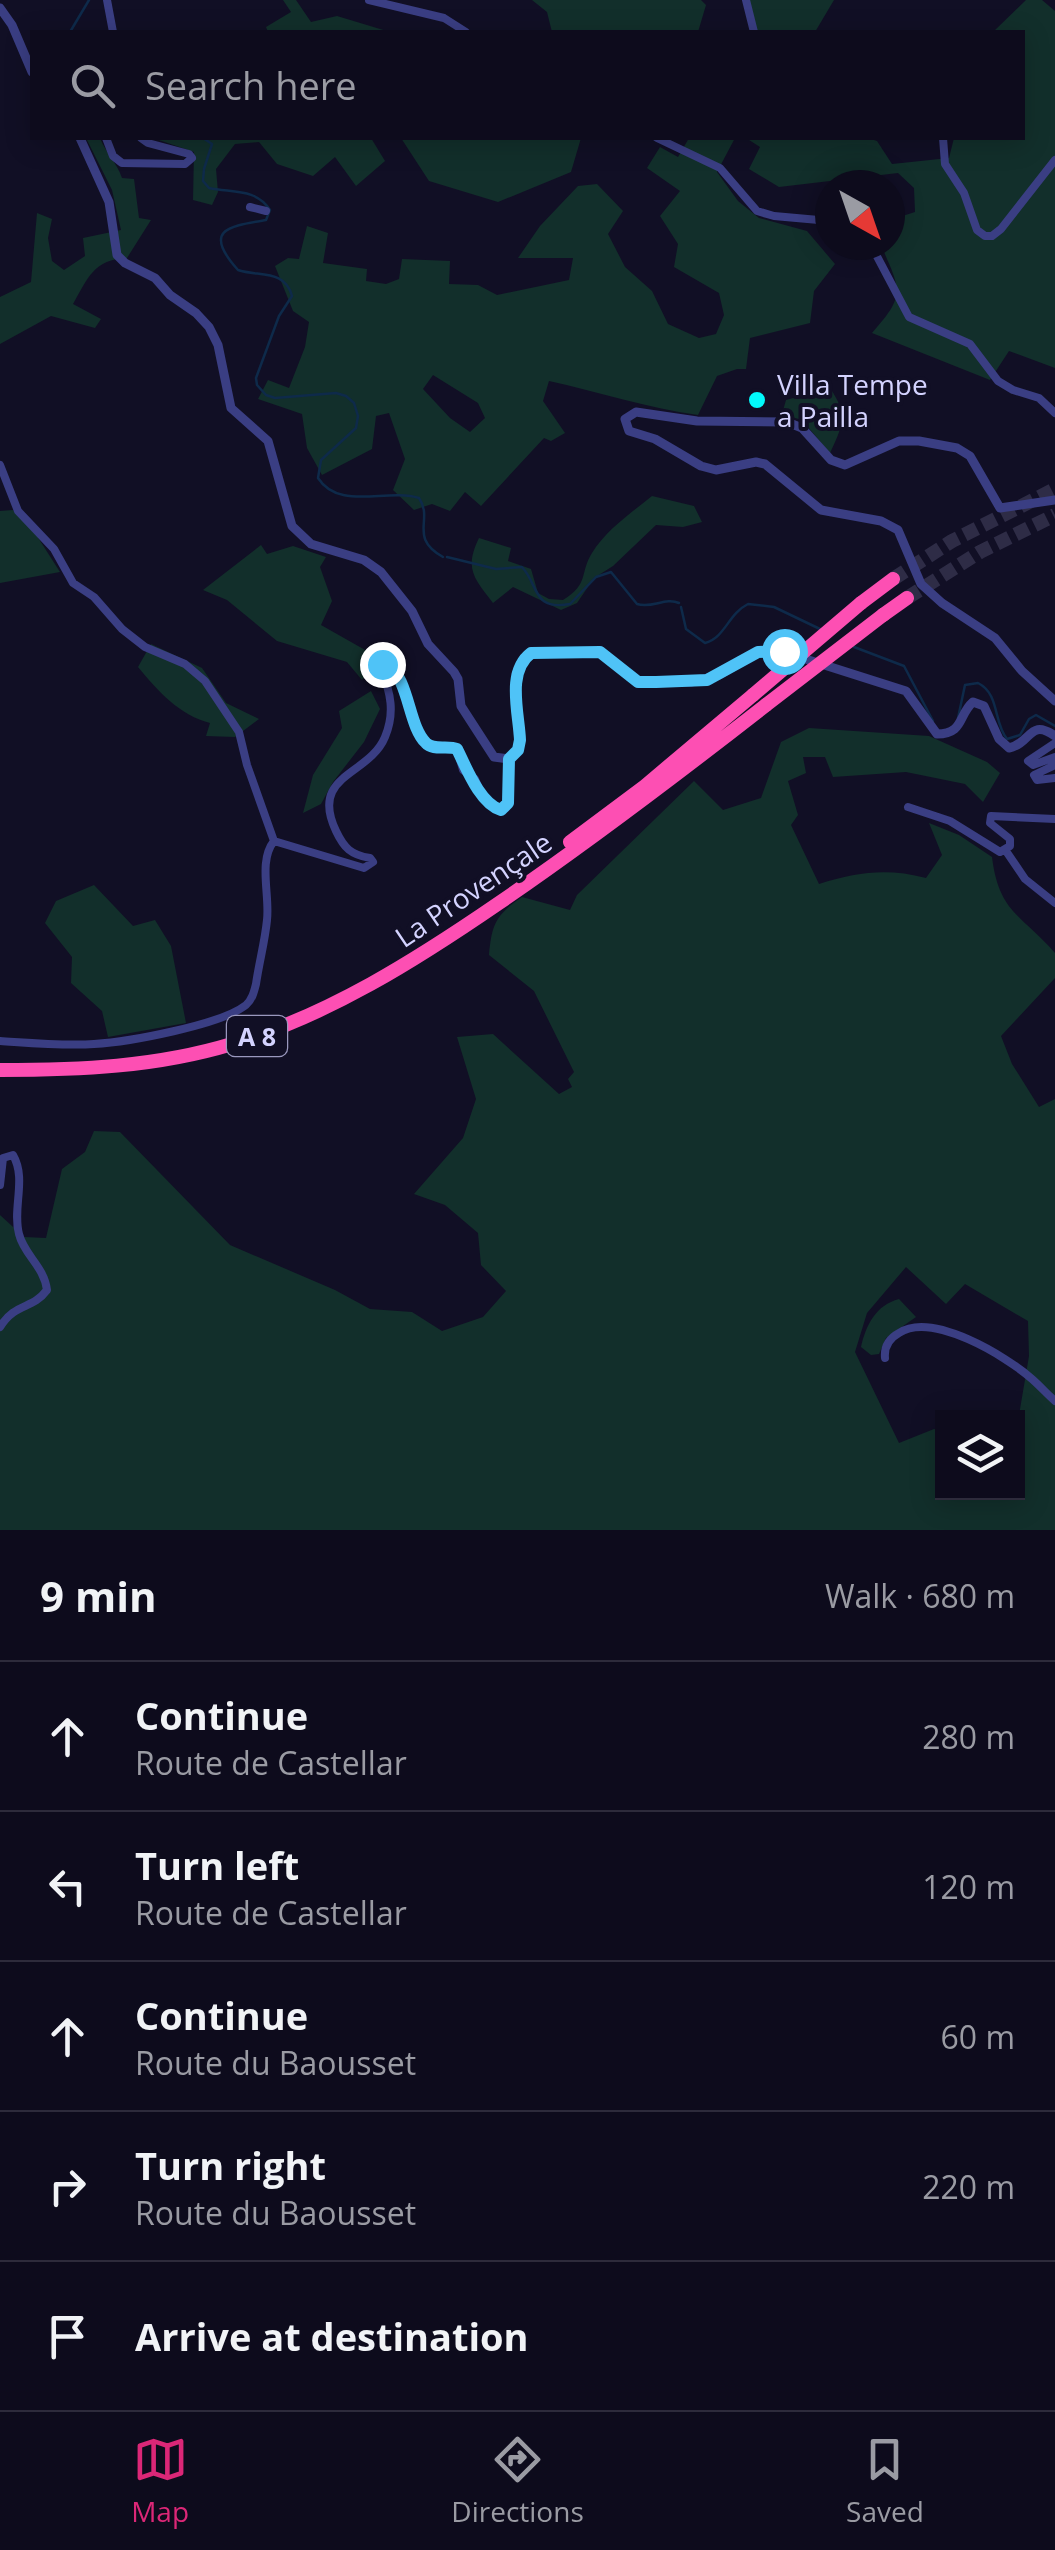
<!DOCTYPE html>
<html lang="en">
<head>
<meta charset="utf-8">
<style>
	body { margin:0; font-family:"Open Sans",sans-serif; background:#161425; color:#f1f3f6 }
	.controls { position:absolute; right:30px; bottom:30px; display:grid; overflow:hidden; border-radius:0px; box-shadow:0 5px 25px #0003 }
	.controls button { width:90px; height:90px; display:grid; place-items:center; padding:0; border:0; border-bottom:2px solid #2d2b3b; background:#0d0b1c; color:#f1f3f6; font:50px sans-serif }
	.compass { position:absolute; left:815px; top:170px; width:90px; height:90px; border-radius:50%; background:#0d0b1c; box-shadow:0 5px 25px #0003; rotate:140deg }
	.stop { position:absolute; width:30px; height:30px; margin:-22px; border:8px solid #4fc3f7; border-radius:50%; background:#fff }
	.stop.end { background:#4fc3f7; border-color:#fff; box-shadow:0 2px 10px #0008 }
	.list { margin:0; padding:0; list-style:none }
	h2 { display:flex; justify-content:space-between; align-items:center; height:130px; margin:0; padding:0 40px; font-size:42px }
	h2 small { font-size:32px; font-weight:400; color:#9a9ba3 }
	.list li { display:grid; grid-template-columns:65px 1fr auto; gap:30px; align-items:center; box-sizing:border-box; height:150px; padding:0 40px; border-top:2px solid #2d2b3b }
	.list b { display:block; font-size:38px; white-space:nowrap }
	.list p { margin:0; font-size:32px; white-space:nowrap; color:#9a9ba3 }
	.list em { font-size:32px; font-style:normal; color:#9a9ba3 }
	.icon { flex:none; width:55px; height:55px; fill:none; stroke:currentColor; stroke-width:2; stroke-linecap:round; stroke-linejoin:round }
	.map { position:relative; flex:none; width:1055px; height:1530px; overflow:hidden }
	.search { position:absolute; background:#0d0b1c; box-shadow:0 5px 25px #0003; left:30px; right:30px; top:30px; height:110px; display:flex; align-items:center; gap:25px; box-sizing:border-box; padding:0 35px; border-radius:0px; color:#9a9ba3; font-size:38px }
	.sheet { height:880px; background:#0d0b1c }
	nav { display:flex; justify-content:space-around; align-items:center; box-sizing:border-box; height:140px; border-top:2px solid #2d2b3b; background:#0d0b1c; font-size:28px; color:#9a9ba3 }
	nav a { display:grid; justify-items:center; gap:5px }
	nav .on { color:#db2777 }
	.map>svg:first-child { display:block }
	.green { fill:#122f2b; fill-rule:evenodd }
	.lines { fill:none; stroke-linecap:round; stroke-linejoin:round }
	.stream { stroke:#0e2a4a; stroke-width:2.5 }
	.motorway-tunnel { stroke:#2e2c46; stroke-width:14; stroke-dasharray:14 7; stroke-linecap:butt }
	.minor { stroke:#3a3e83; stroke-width:8 }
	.tertiary { stroke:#3a3e83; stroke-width:9 }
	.motorway { stroke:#fd4fb3; stroke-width:14 }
	.motorway-bridge { stroke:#fd4fb3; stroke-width:14 }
	.route { stroke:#4fc3f7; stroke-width:12 }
	.poi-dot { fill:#02f9fb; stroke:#110f25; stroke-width:4 }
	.labels { text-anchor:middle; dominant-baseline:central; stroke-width:8; stroke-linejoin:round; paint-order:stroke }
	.shield { fill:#110f25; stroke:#9a98be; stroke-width:2.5 }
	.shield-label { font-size:25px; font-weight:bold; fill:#d4d3ff }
	.poi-label { font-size:28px; fill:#d4d3ff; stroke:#110f25; text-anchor:start }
	.street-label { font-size:28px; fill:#d4d3ff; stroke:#110f25 }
</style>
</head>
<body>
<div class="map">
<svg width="1055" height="1530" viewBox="0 0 1055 1530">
	<rect width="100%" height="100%" fill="#110f25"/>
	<!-- green -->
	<path class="green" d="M283 0H296L311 22 337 16 390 32H268L266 27 291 12Z
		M532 0H701L706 5 698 32H552L547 12Z
		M749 0H834L815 32H751Z
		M1026 0H1042L1055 11V368L1009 351 990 380 872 333C907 294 900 290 881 245H890V220L915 212 914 188 898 173 779 187 749 169 760 147 746 138H868L877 141 892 164 949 158 954 138H1022V32H993Z
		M86 138H100C106 153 117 163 122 178L134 179 139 218 151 220 127 258C94 259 88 278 73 304L101 319 95 328 51 316 0 344V297L31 282 37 213 52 219 48 238 52 261 64 270 85 256 83 238 121 230 112 190Z
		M153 138H371L385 161 356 186 335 157 313 176 277 164 259 142 235 144 216 169 218 192 212 205 193 200 194 152Z
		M401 138H581L571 172 498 202 429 181Z
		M689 138H735L717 172 738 201 759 218 807 231 835 264 814 291 810 323 750 338 746 369H737L717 376 698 415C647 408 599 392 549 381L543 401 565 433 551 441 544 438 481 506 465 492 450 511 432 504 414 510 393 490 405 459 389 413 376 416 372 449 322 475 307 448 302 414 258 399 268 380 289 388 305 347 309 322 293 311 275 266 288 258 299 259 307 226 328 233 323 263 367 269 366 281 386 284 399 279 402 259 450 261 449 284 478 285 497 295 569 280 573 258H518L540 226 578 186 597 184 623 211 608 234 625 267 652 291 668 324 699 338 716 334 724 315 719 293 674 267 678 244 660 216 680 191 647 168 660 147 678 157ZM433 375 478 403 485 418 470 432 450 418 423 389Z
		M804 380 826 382C847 412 846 420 830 453L802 420 782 414 786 400 804 395Z
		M652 496 694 506 702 522 683 527 656 525 613 566 594 578 577 603 561 610 513 587 493 603C474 578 464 569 479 538L511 548 508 561 531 569 538 593 549 599 563 600C590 583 579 574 592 553 606 530 631 513 652 496Z
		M13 510 37 536 60 572 0 583V511Z
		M261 545 267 554 293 546 326 557 320 567 332 601 321 625 374 655 371 670 362 680 347 662 277 641 227 600 203 590Z
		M151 644 202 668 226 703 259 719 235 737 206 736 210 723C179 715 158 691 138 667Z
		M371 691 380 709 364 742 333 782 321 804 303 813 313 775 342 728 339 711Z
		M809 728 929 736 987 762 1000 773 983 802 965 784 906 772 833 777 825 757H803L806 773 788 781 798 815 791 825 819 884C858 872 887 868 926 878L942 855 929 823 959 835 992 857C999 913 1021 914 1055 953V978L1001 1036 1012 1064 1039 1107 1055 1099V1530H0V1215L24 1237 46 1238 62 1169 85 1152 94 1131 120 1132 230 1245 335 1290 370 1309 412 1312 442 1331 483 1317 506 1291 481 1265 478 1233 445 1205 414 1194 463 1138 476 1099 457 1037 493 1034 559 1094 572 1087 568 1079 574 1072 534 991 489 955C492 923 496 915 522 897L570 910 577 895 694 781 723 810 761 798 781 742ZM906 1267 946 1304 965 1284 1028 1321 1029 1356 1018 1421V1492H942V1431L934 1429 899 1443 855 1352 867 1313Z
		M94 885 133 926 155 920 171 946 186 1023 108 1037 102 1011 71 983 72 957 45 923 56 901Z
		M899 1299 916 1317 886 1338 879 1354 871 1355 861 1347C866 1325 876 1305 899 1299Z"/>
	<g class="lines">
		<!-- stream -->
		<path class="stream" d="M70 32 89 0
			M203 138 212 144 204 169 203 181 209 188C232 193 256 188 270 210L266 220C230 226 201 229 238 270 259 277 285 269 292 296L279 316 256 378 257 385 266 395 275 398 336 393 346 396 354 403 358 416 356 428 321 460 318 478C339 511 386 488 419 498 434 520 408 537 443 557
			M447 557 496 569 522 567C539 585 532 611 570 604L596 577 611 572 637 604C652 609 665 597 679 603
			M681 607 686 629 705 643C725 638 728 614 748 604L774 607 820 629
			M854 647 904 666 933 721
			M958 718 965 685 978 683C1000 694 993 722 1007 739L1020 735 1029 719 1036 715 1055 726"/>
		<!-- motorway-tunnel -->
		<path class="motorway-tunnel" d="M893 579 952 541 1055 489
			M907 598 980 552 1055 515"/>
		<!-- minor -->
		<path class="minor" d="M107 0 113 32
			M369 0 444 18 466 32
			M746 0 754 32
			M106 138 113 156 122 163 185 164 192 158 189 154 148 143 141 138
			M657 138 720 168 757 211 774 216 830 221
			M943 138 945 164 964 193 977 230 985 236H992L1001 229 1055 160
			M250 207 266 211
			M871 245 909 317 970 344 998 381 1013 390 1039 398 1055 413
			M0 465 18 511 54 549 73 583 94 597 122 629 145 647 185 664 205 681 239 732 247 765 274 841
			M1055 743 1028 761 1033 765 1055 757
			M1055 765 1034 775 1037 780 1055 778
			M908 807 950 821 1000 852 1010 846V839L990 823 991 816 1055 819
			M274 841 364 868 373 862 370 858C351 855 344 848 336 831 309 774 369 776 385 737 395 713 391 693 381 669L386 662C411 680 408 725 426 743 433 751 447 745 457 749L463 770 475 779 484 800 495 809 506 808 508 803 509 759
			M1006 851 1025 879 1055 903
			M0 1041C31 1043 64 1046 94 1044 128 1042 221 1025 246 1005 252 1000 254 992 256 984 259 963 265 941 267 920 270 895 258 861 274 841
			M0 1185 3 1158 13 1155C27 1179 12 1208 19 1234 24 1255 44 1266 47 1290 32 1310 16 1302 0 1327
			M885 1358C884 1347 888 1339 899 1333 932 1311 1006 1356 1032 1379 1040 1386 1047 1394 1055 1401"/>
		<!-- tertiary -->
		<path class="tertiary" d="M0 8 12 25 32 72
			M80 138 109 202 117 255 125 263 155 278 170 295 196 313 209 327 218 345 231 408 268 441 292 526 311 544 364 560 381 572 412 611 428 644 454 672 458 679 461 706 494 757 509 759 519 750 516 674 524 658 539 652H601L638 681 692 682 719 675 758 652 774 649 906 691 937 734C964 734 958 715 973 702L984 706 999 739 1009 748C1032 743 1029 718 1055 736
			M1055 500 1000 508 970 456 957 448 919 441H899L845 465 831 460 802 428 787 422 697 421 636 412 625 419 629 431 655 439 701 466 716 470 756 462 765 464 821 510 881 521 898 530 921 584 942 603 995 638 1022 671 1055 701"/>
		<!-- motorway -->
		<path class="motorway" d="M861 603 893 579
			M883 615 907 598
			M570 842 645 786 753 695
			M0 1070C79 1070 156 1067 232 1044 329 1015 416 960 499 903 591 840 679 773 766 705"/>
		<!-- motorway-bridge -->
		<path class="motorway-bridge" d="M753 695 861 603
			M766 705 883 615"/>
	</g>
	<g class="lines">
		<!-- route -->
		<path class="route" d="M382 664 386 662C410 680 408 726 426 743 433 751 448 745 457 749 466 767 480 804 501 810L508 803 509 759 518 750 520 740C519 713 506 672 531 653L600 652 638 682H656L707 680 758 652 784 651"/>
	</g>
	<!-- markers -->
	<circle class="poi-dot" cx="757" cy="400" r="10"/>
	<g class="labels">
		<!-- shield labels -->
		<rect class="shield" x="227" y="1016" width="60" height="40" rx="8"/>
		<g class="shield-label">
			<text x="257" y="1036">A 8</text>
		</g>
		<!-- poi labels -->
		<g class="poi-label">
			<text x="777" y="384">Villa Tempe<tspan x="777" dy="32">a Pailla</tspan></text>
		</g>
		<!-- street labels -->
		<g class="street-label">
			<text transform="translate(473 889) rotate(-34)">La Provençale</text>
		</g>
	</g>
</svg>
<div class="controls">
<button><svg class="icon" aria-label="layers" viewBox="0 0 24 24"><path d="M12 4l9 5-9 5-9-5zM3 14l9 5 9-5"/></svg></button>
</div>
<svg class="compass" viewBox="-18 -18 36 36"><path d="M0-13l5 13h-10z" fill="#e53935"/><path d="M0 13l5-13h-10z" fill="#9a9ba3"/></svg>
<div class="stop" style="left:784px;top:651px"></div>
<div class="stop end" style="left:382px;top:664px"></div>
<div class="search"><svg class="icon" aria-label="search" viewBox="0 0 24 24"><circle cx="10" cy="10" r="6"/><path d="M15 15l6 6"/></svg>Search here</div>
</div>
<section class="sheet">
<h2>9 min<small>Walk · 680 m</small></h2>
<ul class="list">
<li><svg class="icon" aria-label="ahead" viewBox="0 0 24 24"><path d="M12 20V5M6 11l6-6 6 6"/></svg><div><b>Continue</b><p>Route de Castellar</p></div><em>280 m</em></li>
<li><svg class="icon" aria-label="left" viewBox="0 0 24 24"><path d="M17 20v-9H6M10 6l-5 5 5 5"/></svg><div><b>Turn left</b><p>Route de Castellar</p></div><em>120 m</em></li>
<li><svg class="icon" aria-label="ahead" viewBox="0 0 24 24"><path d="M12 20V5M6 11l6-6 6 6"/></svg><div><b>Continue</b><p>Route du Baousset</p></div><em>60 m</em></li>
<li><svg class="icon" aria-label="right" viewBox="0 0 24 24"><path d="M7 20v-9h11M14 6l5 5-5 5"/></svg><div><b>Turn right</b><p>Route du Baousset</p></div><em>220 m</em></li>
<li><svg class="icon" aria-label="arrive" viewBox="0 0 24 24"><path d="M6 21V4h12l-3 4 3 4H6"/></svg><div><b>Arrive at destination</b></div></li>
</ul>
</section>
<nav>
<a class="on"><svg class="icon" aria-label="map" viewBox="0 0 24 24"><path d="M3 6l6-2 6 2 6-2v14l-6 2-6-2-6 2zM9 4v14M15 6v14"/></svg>Map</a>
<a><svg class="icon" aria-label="directions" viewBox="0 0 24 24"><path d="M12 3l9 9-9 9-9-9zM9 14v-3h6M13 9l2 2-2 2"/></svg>Directions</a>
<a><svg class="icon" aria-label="saved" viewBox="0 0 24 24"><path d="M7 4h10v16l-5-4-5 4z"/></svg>Saved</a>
</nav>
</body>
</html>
